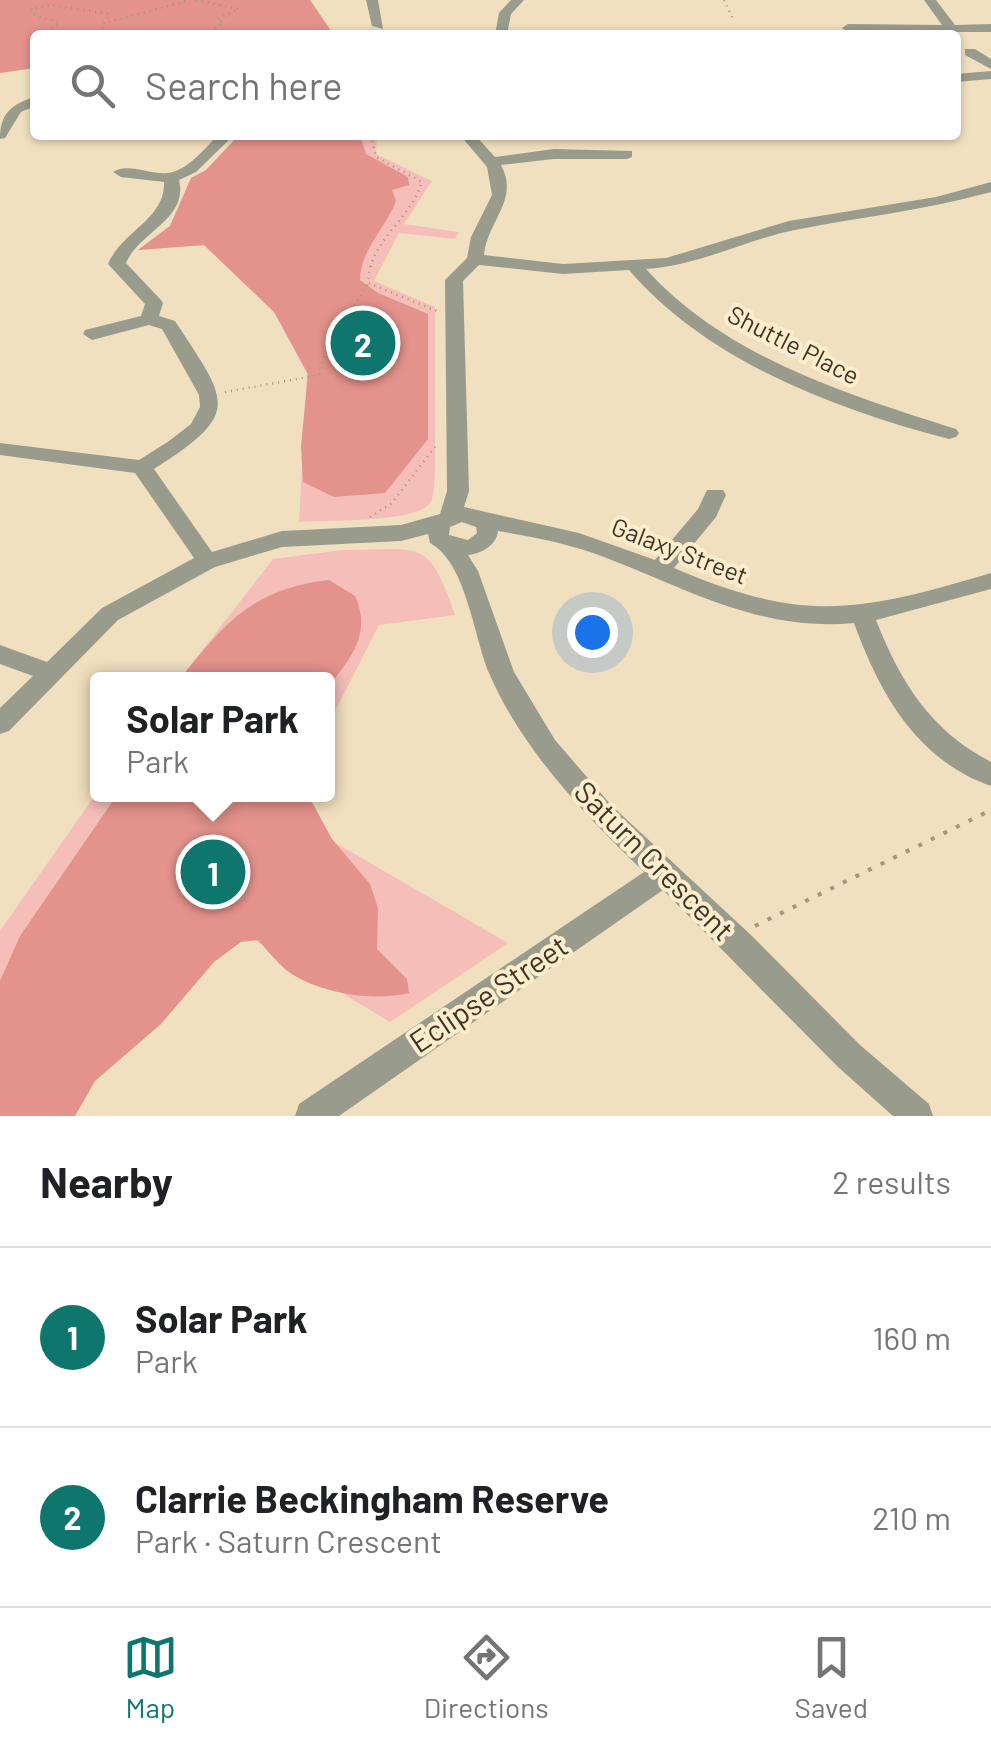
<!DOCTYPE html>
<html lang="en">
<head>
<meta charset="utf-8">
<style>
	body { margin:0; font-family:Barlow,sans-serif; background:#f6f6f6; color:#202124 }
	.you { position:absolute; left:592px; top:632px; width:35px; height:35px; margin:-25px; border:8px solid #fff; border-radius:50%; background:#1a73e8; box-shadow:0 0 0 15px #1a73e833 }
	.badge { display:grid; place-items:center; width:65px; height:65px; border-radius:50%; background:#0f766e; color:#fff; font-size:32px; font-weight:700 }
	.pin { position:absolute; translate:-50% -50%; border:5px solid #fff; box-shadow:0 2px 10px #0006 }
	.popup { position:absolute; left:90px; top:672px; width:245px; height:130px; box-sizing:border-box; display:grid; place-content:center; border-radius:10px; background:#fff; filter:drop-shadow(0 2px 8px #0005); font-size:32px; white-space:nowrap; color:#757577 }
	.popup b { font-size:38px; color:#202124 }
	.popup::after { content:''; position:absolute; left:50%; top:100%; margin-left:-20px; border:20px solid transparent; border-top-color:#fff }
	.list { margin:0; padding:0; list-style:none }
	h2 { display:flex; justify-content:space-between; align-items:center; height:130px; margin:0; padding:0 40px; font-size:42px }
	h2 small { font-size:32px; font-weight:400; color:#757577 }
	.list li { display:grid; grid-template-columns:65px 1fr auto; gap:30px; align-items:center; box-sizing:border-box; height:180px; padding:0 40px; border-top:2px solid #e0e0e0 }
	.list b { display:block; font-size:38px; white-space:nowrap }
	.list p { margin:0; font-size:32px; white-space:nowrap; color:#757577 }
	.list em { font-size:32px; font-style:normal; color:#757577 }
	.icon { flex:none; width:55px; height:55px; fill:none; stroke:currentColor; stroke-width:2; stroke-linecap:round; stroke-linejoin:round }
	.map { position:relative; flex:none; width:991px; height:1116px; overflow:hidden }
	.search { position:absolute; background:#fff; box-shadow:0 2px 8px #0004; left:30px; right:30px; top:30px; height:110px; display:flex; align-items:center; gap:25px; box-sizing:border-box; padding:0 35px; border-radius:10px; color:#757577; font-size:38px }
	.sheet { height:490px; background:#fff }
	nav { display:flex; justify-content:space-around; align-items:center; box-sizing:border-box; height:140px; border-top:2px solid #e0e0e0; background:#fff; font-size:28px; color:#757577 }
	nav a { display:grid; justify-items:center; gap:5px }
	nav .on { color:#0f766e }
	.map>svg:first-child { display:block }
	.green { fill:#f5beb9 }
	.forest { fill:#e4928c }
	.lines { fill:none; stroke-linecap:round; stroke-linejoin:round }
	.path-far1 { stroke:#a4977f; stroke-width:2.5; stroke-dasharray:1 5; stroke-linecap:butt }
	.path { stroke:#a4977f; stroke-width:4; stroke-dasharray:4 10; stroke-linecap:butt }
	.minor { fill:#999c8d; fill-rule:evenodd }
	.labels { text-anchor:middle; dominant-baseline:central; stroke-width:8; stroke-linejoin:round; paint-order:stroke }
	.street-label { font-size:25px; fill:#3c3528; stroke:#feedcc }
	.near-street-label { font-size:30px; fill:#3c3528; stroke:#feedcc }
</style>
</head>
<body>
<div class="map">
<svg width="991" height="1116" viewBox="0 0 991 1116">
	<rect width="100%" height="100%" fill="#f1e0bf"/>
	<!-- green -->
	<path class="green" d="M239 135H377L376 154 432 181 404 224 459 232 455 239 399 233 374 281 435 307V472C434 482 435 494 430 503 417 523 325 520 299 522L307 373 274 312 204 245 138 250 170 226 191 178 206 170Z
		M343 550C421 550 428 536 455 615L379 625 328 725V680H179L273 559Z
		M98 791V794L292 795 284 813 508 943 390 1022 241 932 0 1116V931Z"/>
	<!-- forest -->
	<path class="forest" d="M0 0H310L334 35H35V68L0 73Z
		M239 135H360L366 154 408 177 409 185 392 190 396 201C386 228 360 250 360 280L378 293 428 314V439L385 493 334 497 303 482 301 446 308 374 274 312 204 245 138 250 170 226 191 178 206 170Z
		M329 580 355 596C372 633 351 658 328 687V680L180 679C225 622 253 589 329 580Z
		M117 795H308L332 839 370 884 378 908 377 949 407 979 409 993C373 1002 316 993 286 970 276 961 267 950 258 940L241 942 214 962 161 1024 95 1081 75 1116H0V981L20 936Z"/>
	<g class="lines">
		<!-- path-far1 -->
		<path class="path-far1" d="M196 0 239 9 217 19 223 23 208 35
			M724 0 734 21
			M109 22 190 0
			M42 35 60 23 35 15 31 9 52 5 109 14 102 27 105 35
			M108 35H115
			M371 135 376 157 422 182C410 221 369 240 368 283L437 311
			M225 392 319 375C325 335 351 317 368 283
			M370 517 392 503 438 443"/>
		<!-- path -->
		<path class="path" d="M755 926 991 810"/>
		<!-- minor -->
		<path class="minor" d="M366 0H378L383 29 372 26Z
			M511 0H524L511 14 507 35H495L499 13Z
			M924 0H936L955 25 991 24V32H848L842 28 848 24 942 25Z
			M730 30 736 35H522L528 31Z
			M965 49H975L991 59V69L965 55Z
			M991 71V79L956 82V74Z
			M35 97V106L21 112 5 138 0 139C0 114 11 104 35 97Z
			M218 135H234L196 172 179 180C189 219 138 233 126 263L160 299 163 303 159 316 175 321C228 402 243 413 154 469L212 552 282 531 401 525 440 514 447 491 445 280 467 258 471 237 492 195 487 167 460 135H475L495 157 554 149 632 151V157L627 159H554L501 165C520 200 487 221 484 255L563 264 666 258 789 221 936 197 991 182V192C926 210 861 217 795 230 745 240 698 266 646 269 725 357 847 394 956 429L959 433 956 437 949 439C835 409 707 361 629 270L563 274 479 265 463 281 469 491 464 507 579 533 655 560 698 509 707 490H723L726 495 716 517 674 568C804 624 859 612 991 573V589L876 620C901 683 930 730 991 762V786C916 760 879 692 854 623 759 632 686 588 604 557 570 544 534 537 498 531 497 545 481 554 468 555L478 571 514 672 555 740 611 805 752 936 860 1045 929 1104 933 1116H893L838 1067 663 890 339 1116H295L299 1104 644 872C585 815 522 750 489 673 474 637 466 562 430 543L428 534 401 541 282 547 215 567 118 620 9 731 0 734V708L33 676 0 664V645L47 662 102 608 194 558 135 473 0 455V443L139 460 169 441 191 424 200 407 199 395 162 329 149 325 92 340 83 334 85 330 141 316 145 304 108 264C121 232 166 219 164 182L121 177 113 172C128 162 150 175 168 173 187 171 205 148 218 135ZM462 522 476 527 477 533 468 540 449 535 450 527Z"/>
	</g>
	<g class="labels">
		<!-- street labels -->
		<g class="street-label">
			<text transform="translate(794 344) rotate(27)">Shuttle Place</text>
			<text transform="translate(680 550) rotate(21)">Galaxy Street</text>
		</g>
		<!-- near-street labels -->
		<g class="near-street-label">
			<text transform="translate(655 860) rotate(45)">Saturn Crescent</text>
			<text transform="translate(488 993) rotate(-34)">Eclipse Street</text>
		</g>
	</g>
</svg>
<div class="you"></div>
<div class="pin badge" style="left:213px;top:872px">1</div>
<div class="popup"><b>Solar Park</b>Park</div>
<div class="pin badge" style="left:363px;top:343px">2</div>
<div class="search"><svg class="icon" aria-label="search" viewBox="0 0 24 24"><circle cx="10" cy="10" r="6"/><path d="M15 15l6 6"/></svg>Search here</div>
</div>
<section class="sheet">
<h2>Nearby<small>2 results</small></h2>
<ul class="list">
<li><span class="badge">1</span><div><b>Solar Park</b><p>Park</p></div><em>160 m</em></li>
<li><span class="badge">2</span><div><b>Clarrie Beckingham Reserve</b><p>Park · Saturn Crescent</p></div><em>210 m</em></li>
</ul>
</section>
<nav>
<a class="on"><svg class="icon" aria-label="map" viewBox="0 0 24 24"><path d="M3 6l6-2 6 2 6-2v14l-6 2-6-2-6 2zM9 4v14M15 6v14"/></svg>Map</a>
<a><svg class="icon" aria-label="directions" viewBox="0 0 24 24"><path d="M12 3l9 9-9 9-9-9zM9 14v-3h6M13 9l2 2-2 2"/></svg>Directions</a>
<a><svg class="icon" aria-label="saved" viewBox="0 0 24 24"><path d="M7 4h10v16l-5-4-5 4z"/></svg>Saved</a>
</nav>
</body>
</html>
